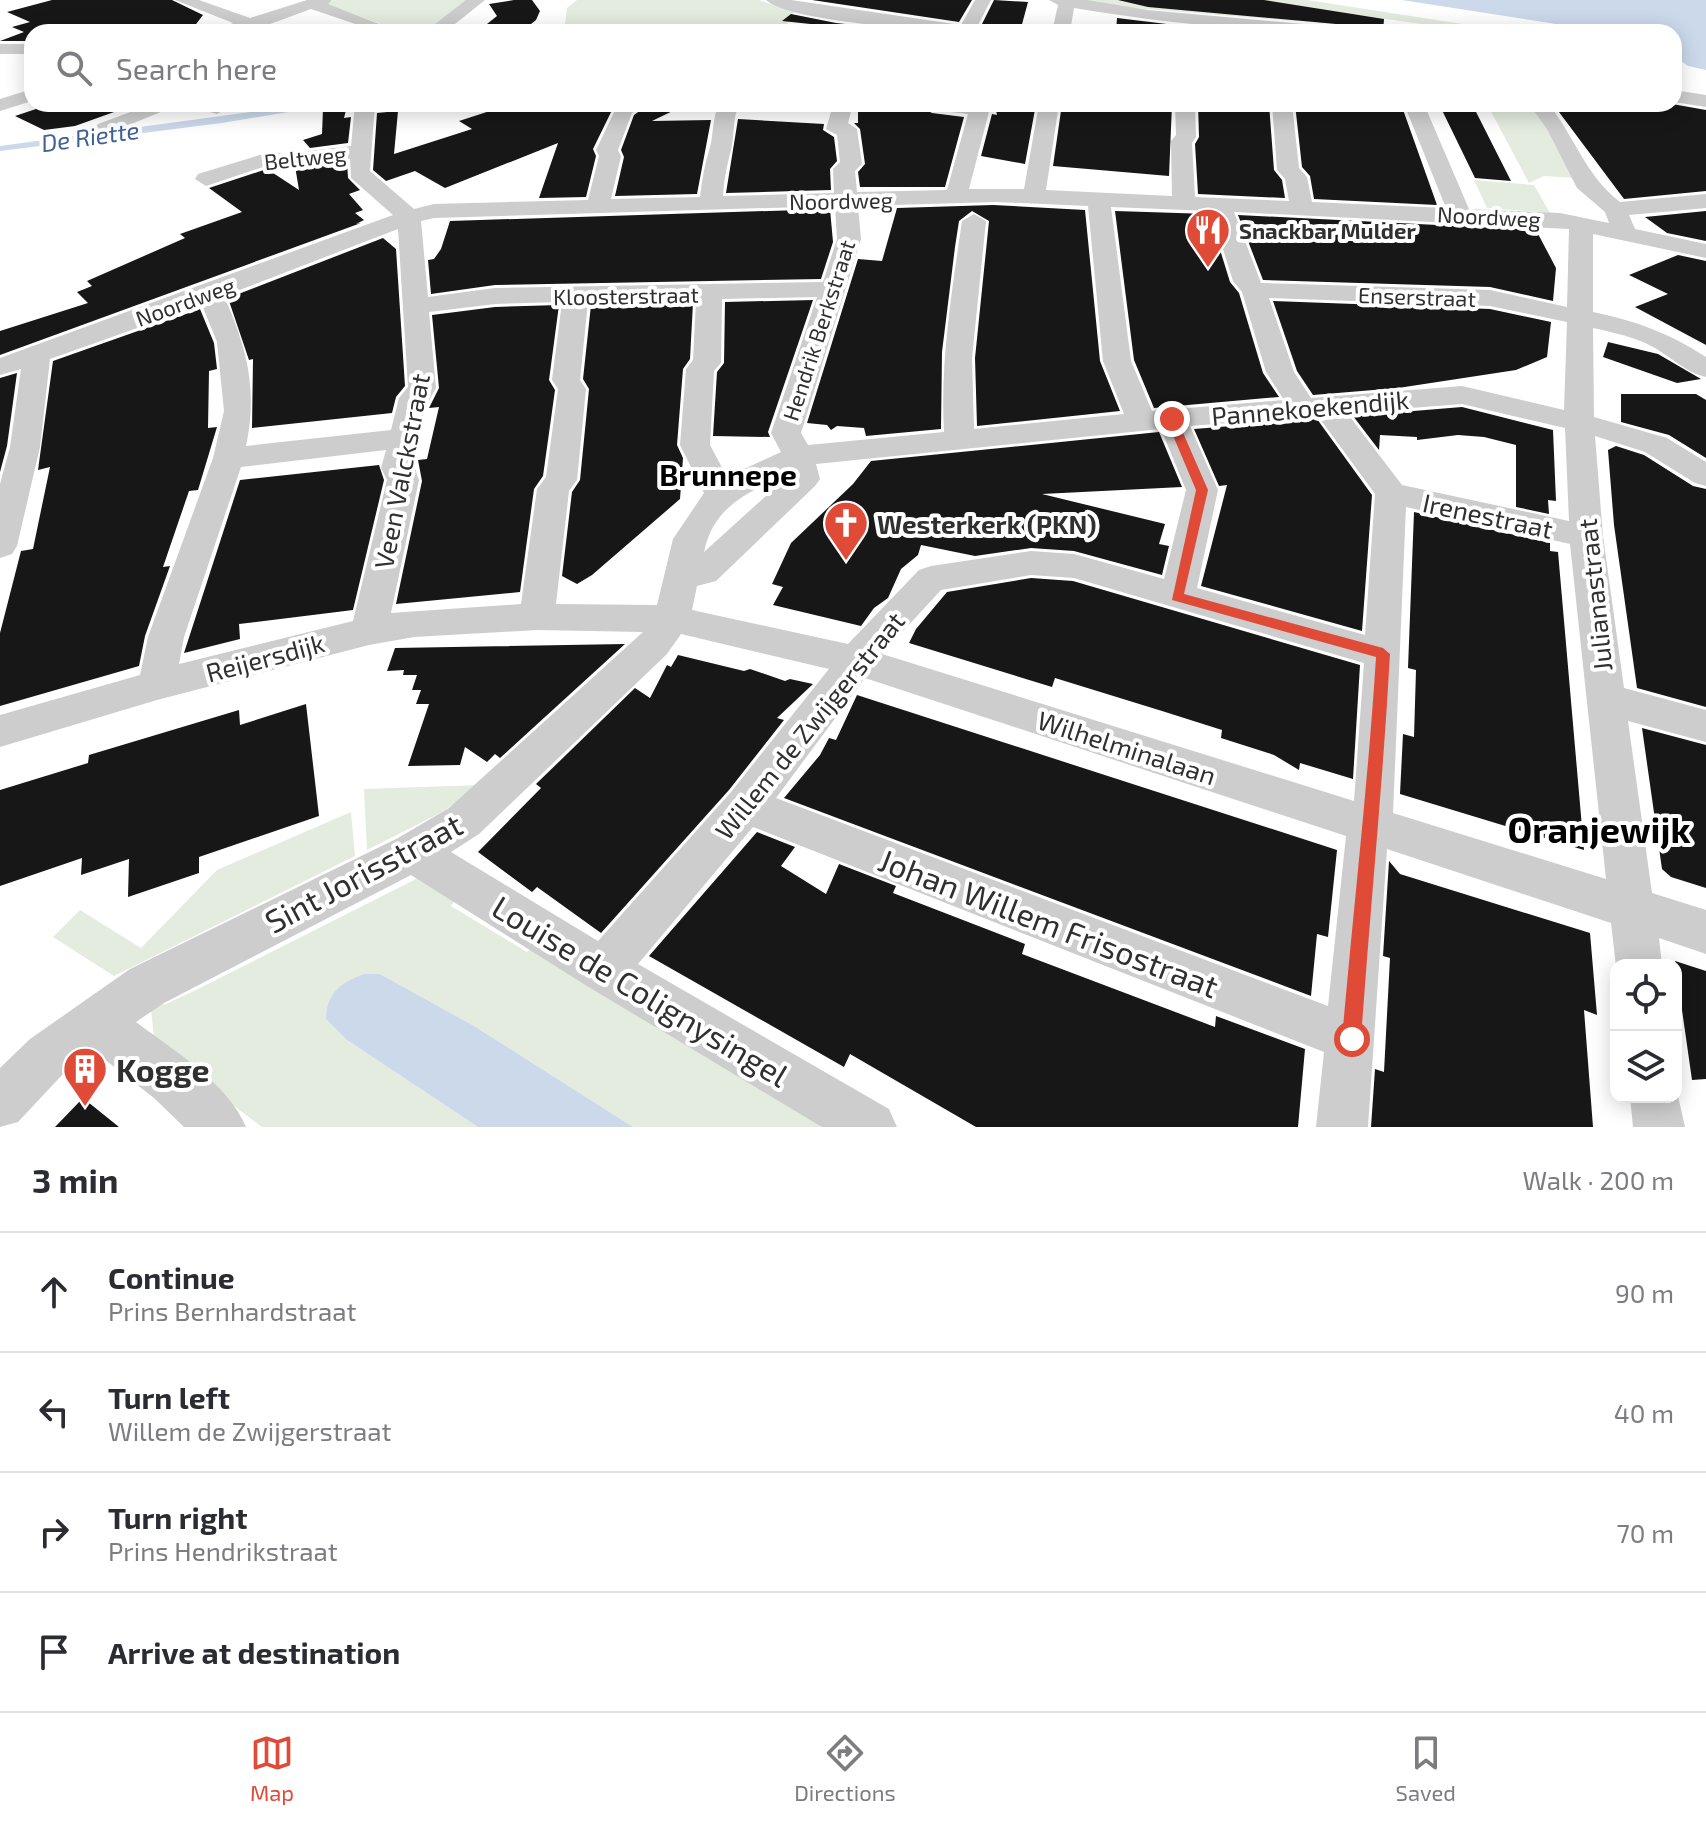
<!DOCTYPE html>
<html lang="en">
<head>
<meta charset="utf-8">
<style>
	body { margin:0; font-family:"Exo 2",sans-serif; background:#f7f7f7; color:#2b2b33 }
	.controls { position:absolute; right:24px; bottom:24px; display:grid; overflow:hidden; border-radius:16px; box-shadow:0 4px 20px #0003 }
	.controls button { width:72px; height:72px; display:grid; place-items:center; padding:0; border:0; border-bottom:2px solid #e1e1e2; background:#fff; color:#2b2b33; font:40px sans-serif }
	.stop { position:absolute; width:24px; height:24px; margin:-18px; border:6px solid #e04b38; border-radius:50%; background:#fff }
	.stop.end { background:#e04b38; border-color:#fff; box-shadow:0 2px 8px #0008 }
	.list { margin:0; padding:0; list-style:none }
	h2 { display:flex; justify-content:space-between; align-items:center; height:104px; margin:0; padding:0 32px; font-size:34px }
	h2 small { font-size:26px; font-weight:400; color:#7c7c81 }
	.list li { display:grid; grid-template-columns:52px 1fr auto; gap:24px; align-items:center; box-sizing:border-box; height:120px; padding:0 32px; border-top:2px solid #e1e1e2 }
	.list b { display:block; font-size:30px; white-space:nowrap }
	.list p { margin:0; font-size:26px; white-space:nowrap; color:#7c7c81 }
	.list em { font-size:26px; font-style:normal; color:#7c7c81 }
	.icon { flex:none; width:44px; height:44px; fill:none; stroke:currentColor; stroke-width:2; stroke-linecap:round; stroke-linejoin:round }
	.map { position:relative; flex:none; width:1706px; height:1127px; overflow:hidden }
	.search { position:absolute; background:#fff; box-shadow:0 4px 20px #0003; left:24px; right:24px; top:24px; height:88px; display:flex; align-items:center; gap:20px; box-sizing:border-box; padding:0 28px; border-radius:24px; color:#7c7c81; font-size:30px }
	.sheet { height:584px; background:#fff }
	nav { display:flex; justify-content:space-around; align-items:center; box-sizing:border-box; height:112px; border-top:2px solid #e1e1e2; background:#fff; font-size:22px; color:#7c7c81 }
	nav a { display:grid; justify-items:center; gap:4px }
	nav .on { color:#e04b38 }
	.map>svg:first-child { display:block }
	.green { fill:#e3ecde }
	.water { fill:#cbd9eb }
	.building { fill:#171717 }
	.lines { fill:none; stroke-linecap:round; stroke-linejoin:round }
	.minor { fill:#cdcdcd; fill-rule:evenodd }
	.route { fill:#e04b38 }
	.labels { text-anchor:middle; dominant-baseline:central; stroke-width:8; stroke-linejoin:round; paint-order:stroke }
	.far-street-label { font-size:22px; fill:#303030; stroke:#fff }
	.far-poi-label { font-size:22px; font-weight:bold; fill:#303030; stroke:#fff; text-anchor:start }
	.far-water-label { font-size:24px; font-style:italic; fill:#3f6290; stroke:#fff }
	.street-label { font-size:26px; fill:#303030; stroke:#fff }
	.poi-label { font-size:26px; font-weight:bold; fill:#303030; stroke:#fff; text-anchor:start }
	.quarter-label { font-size:30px; font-weight:bold; fill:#000; stroke:#fff }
	.near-street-label { font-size:32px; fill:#303030; stroke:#fff }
	.near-poi-label { font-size:32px; font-weight:bold; fill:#303030; stroke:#fff; text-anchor:start }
	.near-quarter-label { font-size:36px; font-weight:bold; fill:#000; stroke:#fff }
</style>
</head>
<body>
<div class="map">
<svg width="1706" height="1127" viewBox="0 0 1706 1127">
	<rect width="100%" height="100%" fill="#fff"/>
	<!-- green -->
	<path class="green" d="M334 0H471L428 32H391L394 29 324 3Z
		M577 0H759L794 12 783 32H564L567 8Z
		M1079 0H1307L1514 32H1478L1309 8 1297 21 1108 6Z
		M1487 104H1533L1576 178 1544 176 1529 183Z
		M1474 180 1534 185 1550 213 1487 208Z
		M482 785 442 812 367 850 364 789Z
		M351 812 355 856 114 976 53 937 80 910 141 948 217 870Z
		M422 876 457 897 451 906 527 952 538 943 660 1016 655 1027 744 1080 848 1127H633L474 1026 380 974 347 1040 478 1127H262L155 1046 151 1010 160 1002 164 1005 198 989Z"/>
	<!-- water -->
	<path class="water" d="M1402 0H1706V70L1688 66 1674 56V32H1607Z
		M309 104H336L222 123 0 151V146Z
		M364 974H380L474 1026 633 1127H478L347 1040 326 1019C327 992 341 983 364 974Z"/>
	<!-- building -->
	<path class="building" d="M52 0H172L203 15 190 32H32V41H0L24 32 12 27 30 22 7 12Z
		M514 0H532L540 11 536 20 521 32H477L497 16 489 4Z
		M812 0H972L959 22Z
		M994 0 1028 2 1021 28 1009 27 1008 30 981 26Z
		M1118 0H1264L1384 19 1383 32H1348L1336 24 1148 7Z
		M791 14 836 23 921 32H816L820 25 782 21Z
		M1117 18 1175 25 1254 32H1116Z
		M51 104H127L128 107 75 126 44 130 15 116Z
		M496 104H615L593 149 596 156 586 197 539 198 558 143 445 188 415 171 386 181 373 170 377 113 398 111 394 154 472 129 459 121 496 109Z
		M649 104H687L652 121 711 120 697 194 615 196 624 157 621 150 634 115Z
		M858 104 923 108 932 113 964 117 945 187H860L858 172 865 164 860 129 854 123H858Z
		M1013 104H1036L1025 164 981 156 992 114 997 115 995 106 1011 109Z
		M1062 104H1172L1169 176 1053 166Z
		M1198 104H1269L1274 170 1282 180 1285 198 1198 194 1195 144 1199 137Z
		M1295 104H1401L1437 205 1314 199 1310 176 1302 167Z
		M1439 104H1472L1511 181 1475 178Z
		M1553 104H1672L1706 110V191L1624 199Z
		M347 106 344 118 351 117 348 143 310 148 303 140 322 134 323 109Z
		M738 119 824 124 823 130 834 137 837 161 830 169 831 190 726 193Z
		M347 162 348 178 360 190 349 194 363 210 355 213 364 220 356 224 361 223 0 355V331L88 303 77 292 92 286 87 281 185 238 180 234 242 212 209 188 267 169 299 190 295 166Z
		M993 205 1085 210 1100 361 1120 411 977 426 975 358 989 221 972 211 959 221 955 247 942 352 941 429 866 436 864 428 837 426 831 430 827 425 807 423 858 259 882 261 897 208Z
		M830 209 833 242 821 279 495 285 431 294 428 260 434 259 441 249 450 221Z
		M1115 211 1209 214 1230 282 1239 293 1263 373 1279 397 1154 408 1134 360Z
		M1706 211V241L1667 233 1645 217Z
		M1238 215 1536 230 1556 268 1553 301 1490 287 1263 280Z
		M383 238 396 249 405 386 396 397 392 413 252 428 253 359 249 360 228 298Z
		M1678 255 1706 261V345L1635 307 1668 294 1629 275Z
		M813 300 768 432 770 437 713 436 717 372 724 363 725 302Z
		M1273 301 1490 309 1551 322 1547 357 1516 370 1398 388 1313 395 1297 371Z
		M693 303 690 359 683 369 677 445 683 458 680 499 592 575 577 584 562 576 572 492 580 480 589 389 583 379 591 305Z
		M559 305 549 380 555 390 543 476 534 489 520 592 396 604 422 481 418 460 427 459 439 407 429 408 439 388 432 315 495 307Z
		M200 309 214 343 217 369 209 371 208 428 217 427 198 490 189 491 163 567 170 566 145 636 139 666 0 706V633L21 551 33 549 50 467 38 470 53 361Z
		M1608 342 1658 354 1701 379 1677 383 1603 357Z
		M17 373 7 446 0 472V378Z
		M1621 394H1696L1706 400V458L1669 435 1621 422Z
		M1462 407 1553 430 1556 501 1548 500 1549 514 1516 507V445L1484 437 1458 435 1417 440V437L1380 435 1379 450 1353 416Z
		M1317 419 1372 495 1362 631 1201 586 1227 485 1219 486 1194 429Z
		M1159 432 1182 487 1042 494 1165 524 1159 544 1169 546 1162 575 1074 551 1031 548 975 556 921 545 918 555 901 569 888 598 874 608 861 626 773 605 783 587 772 584 791 543 853 484 871 461Z
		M1616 446 1644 455 1693 486 1706 489V707L1637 688 1614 525 1608 450Z
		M379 465 384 480 353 610 239 624 240 639 184 653 240 480Z
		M1414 512 1550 543V551L1558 552 1584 850 1400 794 1403 734 1414 737 1416 670 1408 668Z
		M1031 578 1073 581 1360 665 1353 779 1300 763 1299 770 1274 755 1221 738 1222 730 1162 711 1055 678 1052 687 909 643 916 629 947 592Z
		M625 644 500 758 495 754 487 762 465 747 460 765 408 766 429 704H416L421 690H412L417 675H403L404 670 387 671 395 648Z
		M678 655 744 671 750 669 785 681 790 679 813 684 777 718 784 720 729 790 601 933 537 887 532 892 478 852 541 788 536 784 635 688 650 698 667 665 671 667Z
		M857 695 1337 850 1328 937 1317 934 1311 996 784 798 820 755 829 738 836 740Z
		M306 704 319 816 199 857V873L128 897 129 859 81 875 82 858 0 886V790L88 763 89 755 239 710 240 725Z
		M1642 728 1706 745V888L1671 877 1662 869Z
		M757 832 795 847 781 866 826 894 839 864 896 886 893 893 1025 944 1022 954 1215 1027 1216 1016 1305 1049 1298 1127H976L850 1054 844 1067 649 956Z
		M1389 861 1400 874 1590 933 1597 1015 1584 1010 1593 1127H1371L1375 1069 1384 1072 1390 958 1383 956Z
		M1675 961 1706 971V1079L1692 1080Z
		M83 1098 119 1127H55Z"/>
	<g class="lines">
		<!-- minor -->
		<path class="minor" d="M175 0H199L250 18 307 0H332L328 4 379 24 370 29 311 9 254 30 214 32 233 23Z
			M466 0H485L445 32H425Z
			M766 0H791L961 25 975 0H991L977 27 986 32C948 32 790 23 766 0Z
			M1049 0H1087L1148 10 1336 27 1345 32C1254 32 1164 23 1074 8L1070 32H1052L1058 5Z
			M0 44H32V54H0Z
			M32 89V101L0 111V99Z
			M1674 90 1706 95V107L1674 102Z
			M152 104H180L112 132 105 134 95 128 98 124Z
			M207 104H227V108L217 114 210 112Z
			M355 104H375L370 171 414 209 434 204 588 200 599 156 596 150 618 104H646L632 113 618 150 621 156 611 199 700 197C702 179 705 163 710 147 714 132 712 119 719 104H739C732 120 735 134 731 150 727 165 724 179 723 196L834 193 833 169 840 162 837 135 826 129 831 112 793 110 783 104H853L848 123 857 129 862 164 855 171 857 192 947 190 968 114 932 110 922 104H991L969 189H1024L1039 104H1059L1046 190 1172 196 1171 141 1176 135 1175 104H1195L1196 137 1192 143 1195 197 1289 201 1285 179 1277 170 1272 104H1292L1299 168 1307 177 1312 202 1446 208 1404 104H1424L1469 209 1560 213 1609 223 1605 212 1577 188 1547 129 1529 104H1549C1575 138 1586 176 1620 202L1706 194V208L1629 215 1635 229 1706 244V258L1593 234V312C1636 321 1669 333 1706 357V377C1687 373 1672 358 1655 348 1636 337 1615 333 1593 328L1594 417 1667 438 1706 462V486L1695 483 1645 452 1595 436 1603 536 1624 688 1706 710V742L1628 721 1652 893 1706 910V954L1659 938 1662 965 1616 966 1611 923 1387 849 1368 1127H1316L1324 1052 753 827 638 964 889 1109 897 1127H822L587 986 411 875 164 1003 136 1022C174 1051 227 1082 246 1127H184L154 1098 95 1052 64 1073 18 1122 0 1127V1068L30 1039 130 969 398 838 449 808 643 632 537 630 414 637 369 645 157 700 0 747V715L140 675 148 637 213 458 224 411 217 342 202 305 50 359 40 447 17 546 12 554 0 558V484L10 447 21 369 0 375V358L393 215 351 178 350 159 269 165 206 186 195 179 198 174 273 151 282 154 351 146ZM996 202 1088 206 1103 361 1124 414 974 429 972 358 986 221 974 214 962 221C952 291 940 361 944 432L808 445 801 433 861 239 858 206ZM835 206 837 239 823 282 495 288 428 297 421 221 434 218ZM1111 207 1211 211 1233 281 1242 292 1266 372 1284 400 1152 411 1131 361ZM1234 212 1569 229 1567 307 1490 290 1261 283ZM398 229 408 387 399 398 391 430 246 446C258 390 247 348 224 296ZM817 297 771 433 781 452 727 477 710 445 714 371 721 363 722 299ZM1269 298 1490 306 1567 322 1564 410 1462 386 1311 398 1294 372ZM696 300 693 360 686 369 680 445 704 493 673 539 657 605 556 604 569 491 577 480 586 389 580 380 588 302ZM562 302 552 380 558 389 546 477 537 489 521 604 391 613 419 480C408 459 423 408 436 388L429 312 495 304ZM1462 404 1565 428 1569 521 1402 485 1347 413ZM1318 416 1375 494 1365 635 1197 588 1218 490 1190 426ZM1161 429 1186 490 1164 579 1074 554 1031 551 931 566 919 570 848 644 692 610 697 586 716 581 815 486 820 479 816 464ZM386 450 381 468 387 480 353 621 179 664 184 637 241 467ZM787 474 788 476 704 552C714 505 748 493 787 474ZM1406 507 1570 544 1606 879 1393 813ZM1031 575 1074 578 1364 663 1354 801 882 654 941 590ZM681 634 829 669 731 792 598 941 451 852 479 834 667 654ZM865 678 1346 836 1328 1006 776 798Z
			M1676 1087 1685 1127H1633L1630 1097H1676Z"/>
	</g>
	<!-- route -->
	<path class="route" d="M1172 416 1177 419 1208 490 1184 594 1383 648 1390 654C1383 782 1370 910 1361 1039L1352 1048 1342 1039C1353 911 1368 785 1376 657L1172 600 1196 490 1166 419Z"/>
	<!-- icons -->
	<defs>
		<g id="restaurant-pin" transform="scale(2.3)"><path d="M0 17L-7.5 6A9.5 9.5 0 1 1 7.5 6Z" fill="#e04b38" stroke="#fff"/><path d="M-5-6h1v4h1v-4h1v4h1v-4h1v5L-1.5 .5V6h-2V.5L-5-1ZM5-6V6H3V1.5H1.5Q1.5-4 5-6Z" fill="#fff"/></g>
		<g id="church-pin" transform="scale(2.3)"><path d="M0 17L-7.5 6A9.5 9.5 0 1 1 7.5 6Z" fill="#e04b38" stroke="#fff"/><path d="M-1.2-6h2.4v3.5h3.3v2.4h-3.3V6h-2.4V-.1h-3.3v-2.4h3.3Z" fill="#fff"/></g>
		<g id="building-pin" transform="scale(2.3)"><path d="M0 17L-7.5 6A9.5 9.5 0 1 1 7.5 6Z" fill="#e04b38" stroke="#fff"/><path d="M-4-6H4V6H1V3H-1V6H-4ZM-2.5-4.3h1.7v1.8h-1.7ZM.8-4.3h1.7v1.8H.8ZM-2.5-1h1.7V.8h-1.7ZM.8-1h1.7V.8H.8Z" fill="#fff"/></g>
	</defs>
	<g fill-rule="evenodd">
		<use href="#restaurant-pin" x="1208" y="230"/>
		<use href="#church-pin" x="846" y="523"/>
		<use href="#building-pin" x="85" y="1069"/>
	</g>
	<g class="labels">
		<!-- far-street labels -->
		<g class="far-street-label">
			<text transform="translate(305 157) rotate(-6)">Beltweg</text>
			<text transform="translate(841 200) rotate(-1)">Noordweg</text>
			<text transform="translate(1489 216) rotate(3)">Noordweg</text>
			<text transform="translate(626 295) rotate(-1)">Kloosterstraat</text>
			<text transform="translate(1417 296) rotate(2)">Enserstraat</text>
			<text transform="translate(185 301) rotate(-20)">Noordweg</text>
			<text transform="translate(818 330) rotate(-72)">Hendrik Berkstraat</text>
		</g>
		<!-- far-poi labels -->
		<g class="far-poi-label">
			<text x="1239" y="230">Snackbar Mulder</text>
		</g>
		<!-- far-water labels -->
		<g class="far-water-label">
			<text transform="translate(90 136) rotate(-8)">De Riette</text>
		</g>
		<!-- street labels -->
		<g class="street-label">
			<text transform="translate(1310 407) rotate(-5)">Pannekoekendijk</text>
			<text transform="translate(401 471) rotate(-79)">Veen Valckstraat</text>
			<text transform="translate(1488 515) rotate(12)">Irenestraat</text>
			<text transform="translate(1594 595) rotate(-96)">Julianastraat</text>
			<text transform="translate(265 657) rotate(-15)">Reijersdijk</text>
			<text transform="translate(809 725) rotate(-51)">Willem de Zwijgerstraat</text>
			<text transform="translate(1127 747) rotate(18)">Wilhelminalaan</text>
		</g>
		<!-- poi labels -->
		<g class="poi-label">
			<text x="877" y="523">Westerkerk (PKN)</text>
		</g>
		<!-- quarter labels -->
		<g class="quarter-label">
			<text x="728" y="474">Brunnepe</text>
		</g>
		<!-- near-street labels -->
		<g class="near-street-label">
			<text transform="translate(363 872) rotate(-28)">Sint Jorisstraat</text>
			<text transform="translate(1049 922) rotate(21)">Johan Willem Frisostraat</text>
			<text transform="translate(641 990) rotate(31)">Louise de Colignysingel</text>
		</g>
		<!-- near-poi labels -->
		<g class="near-poi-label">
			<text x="116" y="1069">Kogge</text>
		</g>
		<!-- near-quarter labels -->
		<g class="near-quarter-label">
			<text x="1599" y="828">Oranjewijk</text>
		</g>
	</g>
</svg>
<div class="controls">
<button><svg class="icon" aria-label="locate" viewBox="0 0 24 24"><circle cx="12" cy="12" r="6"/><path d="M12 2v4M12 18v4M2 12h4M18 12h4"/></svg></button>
<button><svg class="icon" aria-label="layers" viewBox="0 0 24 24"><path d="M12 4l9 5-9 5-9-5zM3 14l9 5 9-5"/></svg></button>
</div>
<div class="stop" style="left:1352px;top:1039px"></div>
<div class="stop end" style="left:1172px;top:419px"></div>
<div class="search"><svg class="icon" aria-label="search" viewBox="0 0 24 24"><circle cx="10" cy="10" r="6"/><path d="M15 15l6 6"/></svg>Search here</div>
</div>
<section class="sheet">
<h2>3 min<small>Walk · 200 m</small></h2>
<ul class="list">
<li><svg class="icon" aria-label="ahead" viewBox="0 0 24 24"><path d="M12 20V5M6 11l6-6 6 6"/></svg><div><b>Continue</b><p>Prins Bernhardstraat</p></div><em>90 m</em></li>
<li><svg class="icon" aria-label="left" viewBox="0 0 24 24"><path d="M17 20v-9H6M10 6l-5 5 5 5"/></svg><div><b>Turn left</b><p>Willem de Zwijgerstraat</p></div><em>40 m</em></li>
<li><svg class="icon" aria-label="right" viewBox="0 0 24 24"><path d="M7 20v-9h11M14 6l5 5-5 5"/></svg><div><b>Turn right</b><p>Prins Hendrikstraat</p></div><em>70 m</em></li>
<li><svg class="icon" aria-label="arrive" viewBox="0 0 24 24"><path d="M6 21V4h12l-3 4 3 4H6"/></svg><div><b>Arrive at destination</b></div></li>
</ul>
</section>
<nav>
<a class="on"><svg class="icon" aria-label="map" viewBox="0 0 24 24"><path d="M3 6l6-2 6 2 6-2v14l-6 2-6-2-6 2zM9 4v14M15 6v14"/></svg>Map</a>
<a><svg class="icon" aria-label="directions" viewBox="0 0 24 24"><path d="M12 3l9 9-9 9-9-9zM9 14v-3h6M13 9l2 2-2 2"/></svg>Directions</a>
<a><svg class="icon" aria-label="saved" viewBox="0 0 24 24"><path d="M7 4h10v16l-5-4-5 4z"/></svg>Saved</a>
</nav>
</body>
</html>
